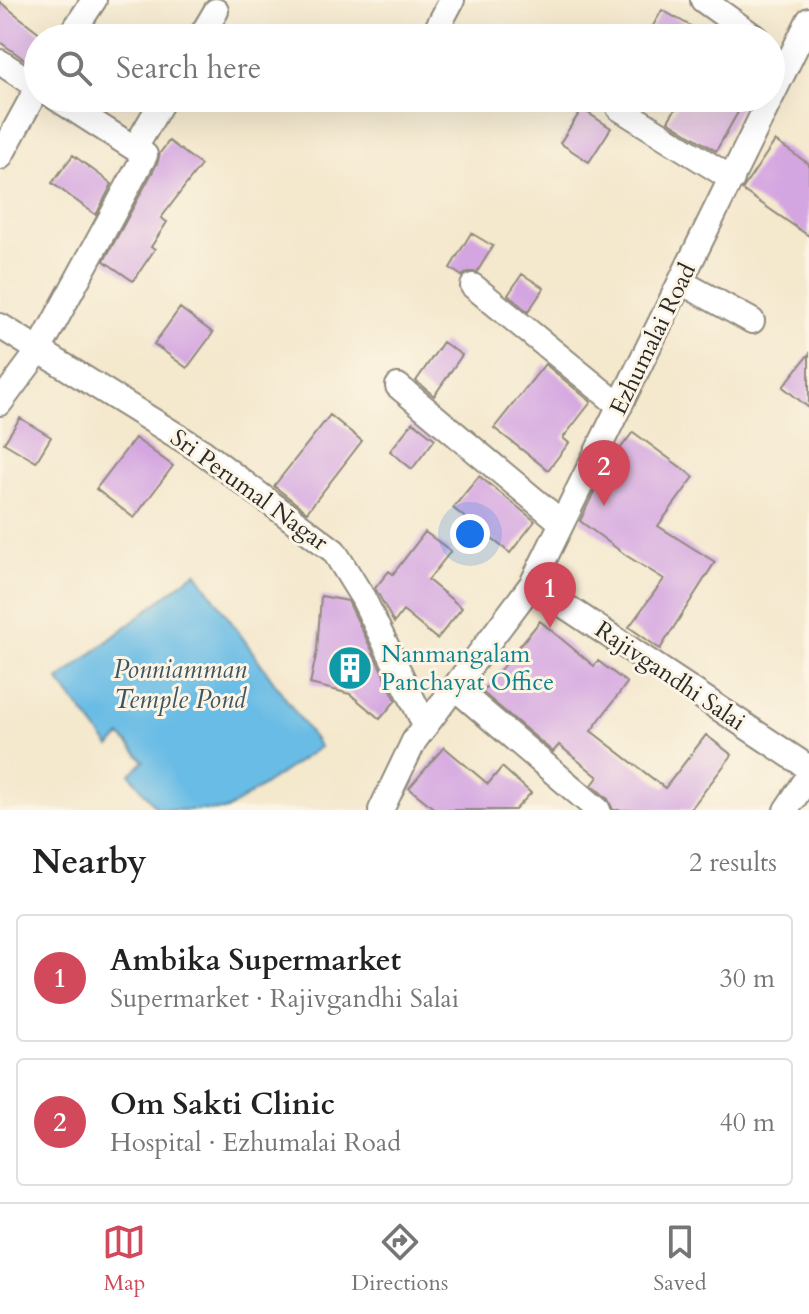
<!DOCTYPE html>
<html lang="en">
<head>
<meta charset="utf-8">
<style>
	body { margin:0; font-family:Cardo,serif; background:#f2f2f2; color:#222 }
	.you { position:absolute; left:470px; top:534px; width:28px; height:28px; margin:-20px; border:6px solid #fff; border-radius:50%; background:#1a73e8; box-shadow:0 0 0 12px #1a73e833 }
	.badge { display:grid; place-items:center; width:52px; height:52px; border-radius:50%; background:#d1495b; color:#fff; font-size:26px; font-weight:700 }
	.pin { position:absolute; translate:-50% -66px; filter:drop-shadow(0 2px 4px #0008) }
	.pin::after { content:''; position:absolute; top:42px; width:28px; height:24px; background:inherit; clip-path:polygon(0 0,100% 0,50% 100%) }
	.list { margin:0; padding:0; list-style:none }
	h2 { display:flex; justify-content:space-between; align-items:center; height:104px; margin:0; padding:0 32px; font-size:34px }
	h2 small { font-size:26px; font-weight:400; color:#767676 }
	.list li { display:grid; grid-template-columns:52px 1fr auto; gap:24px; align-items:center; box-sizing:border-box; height:128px; margin:0 16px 16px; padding:0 16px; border:2px solid #e0e0e0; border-radius:8px }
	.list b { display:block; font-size:30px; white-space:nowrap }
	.list p { margin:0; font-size:26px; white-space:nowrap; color:#767676 }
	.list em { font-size:26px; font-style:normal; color:#767676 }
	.icon { flex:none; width:44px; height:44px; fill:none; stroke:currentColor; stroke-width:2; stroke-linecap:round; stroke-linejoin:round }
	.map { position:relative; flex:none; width:809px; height:810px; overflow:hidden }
	.search { position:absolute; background:#fff; box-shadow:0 8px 32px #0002; left:24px; right:24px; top:24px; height:88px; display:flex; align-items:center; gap:20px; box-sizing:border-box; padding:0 28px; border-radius:44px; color:#767676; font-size:30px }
	.sheet { height:392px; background:#fff }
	nav { display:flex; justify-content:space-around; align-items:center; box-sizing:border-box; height:112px; border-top:2px solid #e0e0e0; background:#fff; font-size:22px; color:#767676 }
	nav a { display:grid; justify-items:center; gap:4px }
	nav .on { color:#d1495b }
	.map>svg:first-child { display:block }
	.water { fill:#69bce5; stroke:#4a7488; stroke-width:2 }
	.building { fill:#d4a6e1 }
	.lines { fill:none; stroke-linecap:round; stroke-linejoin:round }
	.minor-casing { stroke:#908a7c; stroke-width:28 }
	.minor { stroke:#fff; stroke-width:24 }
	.labels { text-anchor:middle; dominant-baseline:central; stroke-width:6; stroke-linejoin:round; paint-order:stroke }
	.street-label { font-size:24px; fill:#2b2b2b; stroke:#fcf5e5 }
	.culture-label { font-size:24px; fill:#0d838f; stroke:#fcf5e5; text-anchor:start }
	.water-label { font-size:26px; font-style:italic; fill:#3e5663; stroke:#fcf5e5 }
</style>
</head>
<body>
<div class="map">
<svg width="809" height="810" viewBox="0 0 809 810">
	<rect width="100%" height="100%" fill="#fcf5e5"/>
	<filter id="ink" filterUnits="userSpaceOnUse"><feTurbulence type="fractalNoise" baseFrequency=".0125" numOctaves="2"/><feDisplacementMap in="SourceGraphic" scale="16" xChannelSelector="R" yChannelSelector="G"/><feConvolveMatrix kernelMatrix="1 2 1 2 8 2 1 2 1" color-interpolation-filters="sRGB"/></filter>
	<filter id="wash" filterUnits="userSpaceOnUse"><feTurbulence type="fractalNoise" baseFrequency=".006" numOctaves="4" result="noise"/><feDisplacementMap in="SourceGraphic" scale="32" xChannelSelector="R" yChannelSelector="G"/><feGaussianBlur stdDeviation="1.8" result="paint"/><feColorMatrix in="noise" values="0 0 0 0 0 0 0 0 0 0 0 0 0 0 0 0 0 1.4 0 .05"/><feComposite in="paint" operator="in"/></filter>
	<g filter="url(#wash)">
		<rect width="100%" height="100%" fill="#f4e8cd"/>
		<!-- water -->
		<path class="water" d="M196 572 320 747 227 810H158L130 774 144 761 121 736 110 747 58 680Z"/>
		<g id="blocks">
			<!-- building -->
			<path class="building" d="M0 2 46 38H38V50L28 62 0 42Z
				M662 10 712 38H646Z
				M682 98H746L716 151 668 121Z
				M582 109 611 128 589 162 560 143Z
				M169 141 201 165 161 218 167 222 151 247 155 249 133 281 104 261 158 162 160 153Z
				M775 141 809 164V236L742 190Z
				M73 155 112 184 96 215 52 183Z
				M471 233 493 246 477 272H468L462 276 450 268Z
				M522 274 544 288 528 312 508 295Z
				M180 308 213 333 187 368 154 344Z
				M443 342 462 355 434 396 416 381Z
				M809 354V408L783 387Z
				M545 364 591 402 563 438 569 443 548 470 494 428Z
				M330 415 362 441 307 512 274 486Z
				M20 418 51 437 36 462 4 443Z
				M413 422 435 439 412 469 390 451Z
				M633 432 694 477 658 526 715 562 660 649 629 627 664 579 627 556 580 521 605 469Z
				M135 438 173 466 134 518 96 489Z
				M479 476 535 521 510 553 453 508Z
				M425 532 451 551 428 580 462 608 437 639 403 611 394 623 375 588 389 571 393 574Z
				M321 596 348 601 396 700 380 719 350 694 310 684 317 651Z
				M540 621 594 666 598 661 627 683 591 731 665 788 706 735 732 755 690 810H613L608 799 592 785 598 777 559 745 553 752 482 692Z
				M444 747 488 784 502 767 531 793 515 810H436L409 788Z"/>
		</g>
	</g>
	<g filter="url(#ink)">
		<use href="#blocks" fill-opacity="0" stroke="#908a7c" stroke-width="2"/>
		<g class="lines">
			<!-- minor casing -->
			<g class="minor-casing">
				<path id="minor" d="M703 0 756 38
					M69 38 94 0
					M200 38 216 11
					M432 38 452 0
					M0 62 38 87
					M619 108 732 179
					M135 148 164 98
					M0 157 38 87
					M681 282 752 321
					M473 286 620 406
					M0 326 203 452 334 551 363 598 425 725
					M398 386 562 523
					M0 403 38 352 145 155 56 98
					M532 584 809 768
					M454 687 598 810
					M381 810 414 741 532 584 809 20
					M786 810 809 776"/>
			</g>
			<!-- minor -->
			<use href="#minor" class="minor"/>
		</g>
	</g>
	<!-- icons -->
	<defs>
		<g id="building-disc" transform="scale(2.3)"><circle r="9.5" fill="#0f9aa8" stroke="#fcf5e5"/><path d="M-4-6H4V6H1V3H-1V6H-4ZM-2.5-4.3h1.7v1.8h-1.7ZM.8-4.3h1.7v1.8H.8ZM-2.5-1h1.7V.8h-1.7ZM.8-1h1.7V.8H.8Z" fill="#fff"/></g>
	</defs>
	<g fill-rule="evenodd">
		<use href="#building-disc" x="350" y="668"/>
	</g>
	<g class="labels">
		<!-- street labels -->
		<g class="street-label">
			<text transform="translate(653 339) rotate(-64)">Ezhumalai Road</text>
			<text transform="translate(249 490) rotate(36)">Sri Perumal Nagar</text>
			<text transform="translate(670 676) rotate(34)">Rajivgandhi Salai</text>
		</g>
		<!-- culture labels -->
		<g class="culture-label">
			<text x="381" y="654">Nanmangalam<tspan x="381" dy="28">Panchayat Office</tspan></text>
		</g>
		<!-- water labels -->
		<g class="water-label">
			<text x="180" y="669">Ponniamman<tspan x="180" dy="30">Temple Pond</tspan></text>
		</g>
	</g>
</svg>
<div class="you"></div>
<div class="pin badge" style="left:550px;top:628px">1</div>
<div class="pin badge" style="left:604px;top:506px">2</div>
<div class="search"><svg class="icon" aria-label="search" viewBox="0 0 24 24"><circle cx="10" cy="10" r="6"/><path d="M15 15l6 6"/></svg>Search here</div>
</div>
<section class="sheet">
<h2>Nearby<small>2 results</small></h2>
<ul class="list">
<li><span class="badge">1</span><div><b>Ambika Supermarket</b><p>Supermarket · Rajivgandhi Salai</p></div><em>30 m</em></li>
<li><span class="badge">2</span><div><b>Om Sakti Clinic</b><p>Hospital · Ezhumalai Road</p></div><em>40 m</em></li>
</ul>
</section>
<nav>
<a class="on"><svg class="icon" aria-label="map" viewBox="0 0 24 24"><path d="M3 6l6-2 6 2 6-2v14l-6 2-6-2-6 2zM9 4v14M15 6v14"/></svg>Map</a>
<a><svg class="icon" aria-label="directions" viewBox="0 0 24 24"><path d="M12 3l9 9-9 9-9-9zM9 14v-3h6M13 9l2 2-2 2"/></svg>Directions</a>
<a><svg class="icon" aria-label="saved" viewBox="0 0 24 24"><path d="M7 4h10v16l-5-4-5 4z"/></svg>Saved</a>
</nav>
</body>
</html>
